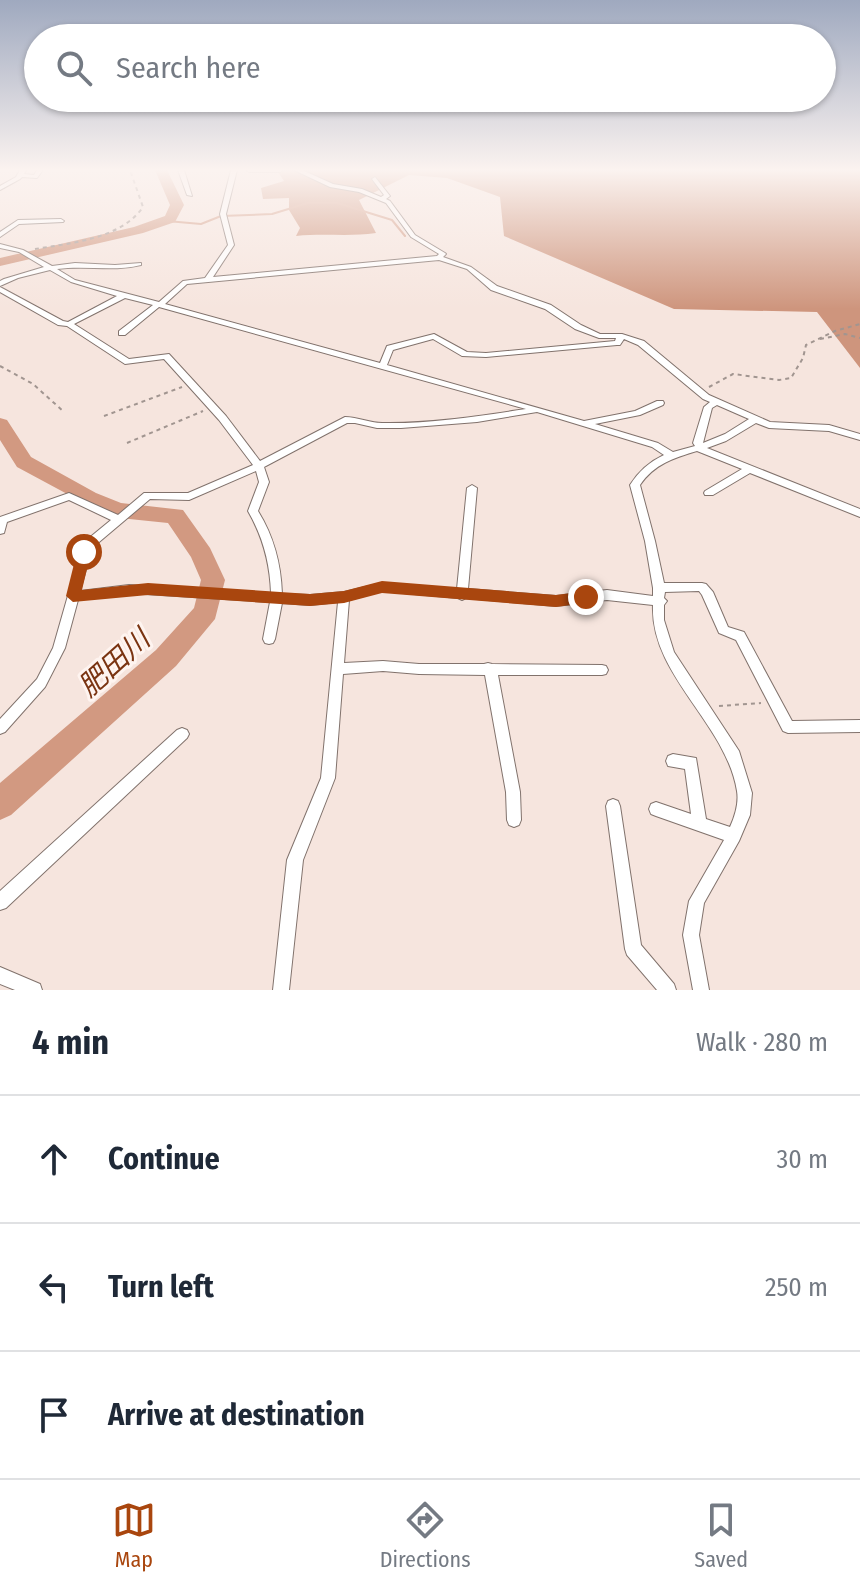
<!DOCTYPE html>
<html lang="en">
<head>
<meta charset="utf-8">
<style>
	body { margin:0; font-family:"Fira Sans Condensed","Noto Sans JP",sans-serif; background:#f2f2f3; color:#1f2937 }
	.stop { position:absolute; width:24px; height:24px; margin:-18px; border:6px solid #a9460e; border-radius:50%; background:#fff }
	.stop.end { background:#a9460e; border-color:#fff; box-shadow:0 2px 8px #0008 }
	.list { margin:0; padding:0; list-style:none }
	h2 { display:flex; justify-content:space-between; align-items:center; height:104px; margin:0; padding:0 32px; font-size:34px }
	h2 small { font-size:26px; font-weight:400; color:#747a83 }
	.list li { display:grid; grid-template-columns:52px 1fr auto; gap:24px; align-items:center; box-sizing:border-box; height:128px; padding:0 32px; border-top:2px solid #e0e1e3 }
	.list b { display:block; font-size:30px; white-space:nowrap }
	.list em { font-size:26px; font-style:normal; color:#747a83 }
	.icon { flex:none; width:44px; height:44px; fill:none; stroke:currentColor; stroke-width:2; stroke-linecap:round; stroke-linejoin:round }
	.map { position:relative; flex:none; width:860px; height:990px; overflow:hidden }
	.search { position:absolute; background:#fff; box-shadow:0 2px 6px #0004; left:24px; right:24px; top:24px; height:88px; display:flex; align-items:center; gap:20px; box-sizing:border-box; padding:0 28px; border-radius:44px; color:#747a83; font-size:30px }
	.sheet { height:488px; background:#fff }
	nav { display:flex; justify-content:space-around; align-items:center; box-sizing:border-box; height:112px; border-top:2px solid #e0e1e3; background:#fff; font-size:22px; color:#747a83 }
	nav a { display:grid; justify-items:center; gap:4px }
	nav .on { color:#a9460e }
	.map>svg:first-child { display:block }
	.forest { fill:#ce957d }
	.lines { fill:none; stroke-linecap:round; stroke-linejoin:round }
	.stream { stroke:#d29981; stroke-width:2 }
	.river { fill:#d29981; fill-rule:evenodd }
	.street-casing { stroke:#81726c; stroke-width:2 }
	.path { stroke:#a19590; stroke-width:2; stroke-dasharray:4 4; stroke-linecap:butt }
	.street { fill:#fff; fill-rule:evenodd }
	.route { fill:#a9460e }
	.labels { text-anchor:middle; dominant-baseline:central; stroke-width:6; stroke-linejoin:round; paint-order:stroke }
	.water-label { font-size:28px; font-style:italic; fill:#7a3412; stroke:#fef4f0 }
</style>
</head>
<body>
<div class="map">
<svg width="860" height="990" viewBox="0 0 860 990">
	<rect width="100%" height="100%" fill="#f6e5de"/>
	<!-- forest -->
	<path class="forest" d="M284 170H860V368L817 312 674 309 504 236 500 197 447 178 409 175 359 200 376 233C349 237 324 233 296 236L300 228 289 210V198L263 199 261 188 284 181 278 172Z"/>
	<g class="lines">
		<!-- stream -->
		<path class="stream" d="M167 221 201 224 221 216 272 214 308 203H337L392 220 405 236"/>
		<!-- river -->
		<path class="river" d="M155 170H167L184 205 175 222 143 233 0 266V258L134 227 165 216 170 205Z
			M0 418 7 420 31 457 96 493 121 503 183 510 210 548 225 580 215 619 176 666 11 815 0 820V783L156 650 194 608 201 580 191 557 168 523 110 517 17 467 0 440Z"/>
		<!-- street casing -->
		<g class="street-casing">
			<path id="street" d="M20 170H26L24 174 34 175 37 170H43L37 178 22 177 20 179 0 190V186L16 177Z
				M178 170H184L192 196 187 195Z
				M231 170H237L226 214 234 245 213 277 437 256 439 254 411 237 386 203 359 192 330 187 294 170H302L333 184 362 189 381 197 384 195 372 179 375 177 390 196 386 199 390 201 415 235 445 253 446 254 443 257 471 267 497 286 551 305 581 325 600 334H622L644 341 709 395 770 422 829 425 860 434V440L829 431 769 428 756 423 726 441 707 448 860 509V517L750 473 713 495H705L704 493 705 491 742 469 697 451C674 458 654 464 640 485L655 541 664 583H702L706 584 713 592 728 627 744 632 792 721 860 720V732L788 733 783 731 736 640 719 633 702 595 699 591 665 592 664 598 667 601 664 605V620L674 652 739 751 752 793 750 815 739 841 704 903 699 935 709 990H693L683 935 689 901 724 840 656 816 651 814 649 809 651 804 656 802 691 814 685 769 668 766 666 761 668 756 673 754 696 758 706 819 730 827C735 816 739 803 737 791 726 723 650 675 653 605L607 600 556 606 466 598 462 600 458 598 382 591 349 600 344 663 383 661 419 664H484L488 663 492 664 602 665 606 666 608 670 606 674 602 675H498L520 792 521 820 519 825 514 827 509 825 507 820 506 792 485 675 419 674 383 671 343 674 335 778 303 860 289 990H273L287 860 321 778 338 602 310 605 282 603 275 639 273 643 269 644 265 643 263 639 270 602 129 593 78 600 65 648 45 687 5 732 0 734V719L37 679 53 648 83 543 111 520 69 500 7 522 4 533 0 534V517L69 493 118 515 144 493H188L253 465 219 420 164 359 125 364 67 326 58 325 0 292V287L63 321 68 322 117 296 71 282 50 270 18 278 0 286V281L4 279 44 267 19 252 0 248V244L23 250 52 266 75 263 115 265 141 263V265C113 272 85 265 57 269L75 280 159 302 183 281 205 278 228 245 220 214ZM439 260 467 269 491 290 545 309 575 329 599 338H616L615 341 486 353 467 352 434 334 387 346 380 363 165 304 187 284ZM125 298 153 305 119 331V335H125L159 307 526 409C479 416 430 424 382 423 369 423 358 417 345 417L260 461 226 416 169 354 129 359 74 324ZM433 339 462 356 486 357 617 345H620L624 339 638 345 703 399 710 402 704 407 693 443 695 446 673 452 658 443 595 424 640 415 663 405 664 403 663 401H657L635 411 584 421 387 365 393 350ZM717 405 749 419 725 434 703 443 712 408ZM537 412 652 447 664 455C649 462 639 471 630 485L645 541 653 588V596L607 590 556 596 468 589 477 488 472 485 467 488 457 589 382 583 344 592 310 595 282 594C281 563 274 537 258 511L269 482 264 467 347 423H355L377 428H401L477 422ZM256 471 259 482 248 511C263 537 270 563 271 593L129 585 80 591 92 548 150 499 189 500Z
				M246 170H283L280 172H249Z
				M61 219 64 221 63 222 19 224 0 237V232L18 220Z
				M182 728 187 730 189 734 187 738 6 908 0 910V891L177 730Z
				M613 799 618 801 620 806 641 945 674 984 676 990H657L627 955 625 949 606 806 608 801Z
				M0 967 40 984 42 990H15L0 984Z"/>
		</g>
		<!-- path -->
		<path class="path" d="M35 249C71 243 121 239 143 207L130 170
			M820 339 845 334 860 338
			M0 366 33 384 63 411
			M709 387 733 374 779 380 791 378 803 358 806 345 835 331 860 324
			M104 416 182 387
			M127 443 203 411
			M719 706 761 703"/>
		<!-- street -->
		<use href="#street" class="street"/>
	</g>
	<!-- sky -->
	<linearGradient id="sky" x2="0" y2="1"><stop stop-color="#9fa9bf"/><stop offset="0.55" stop-color="#fbf3f0"/><stop offset="1" stop-color="#fbf3f0" stop-opacity="0"/></linearGradient>
	<rect width="860" height="309" fill="url(#sky)"/>
	<!-- route -->
	<path class="route" d="M84 547 91 552 82 590 148 583 310 594 344 591 382 581 556 595 586 591 593 597 586 603 556 607 382 593 344 603 310 606 148 595 73 602 66 596 77 552Z"/>
	<g class="labels">
		<!-- water labels -->
		<g class="water-label">
			<text transform="translate(114 663) rotate(-42)">肥田川</text>
		</g>
	</g>
</svg>
<div class="stop" style="left:84px;top:552px"></div>
<div class="stop end" style="left:586px;top:597px"></div>
<div class="search"><svg class="icon" aria-label="search" viewBox="0 0 24 24"><circle cx="10" cy="10" r="6"/><path d="M15 15l6 6"/></svg>Search here</div>
</div>
<section class="sheet">
<h2>4 min<small>Walk · 280 m</small></h2>
<ul class="list">
<li><svg class="icon" aria-label="ahead" viewBox="0 0 24 24"><path d="M12 20V5M6 11l6-6 6 6"/></svg><div><b>Continue</b></div><em>30 m</em></li>
<li><svg class="icon" aria-label="left" viewBox="0 0 24 24"><path d="M17 20v-9H6M10 6l-5 5 5 5"/></svg><div><b>Turn left</b></div><em>250 m</em></li>
<li><svg class="icon" aria-label="arrive" viewBox="0 0 24 24"><path d="M6 21V4h12l-3 4 3 4H6"/></svg><div><b>Arrive at destination</b></div></li>
</ul>
</section>
<nav>
<a class="on"><svg class="icon" aria-label="map" viewBox="0 0 24 24"><path d="M3 6l6-2 6 2 6-2v14l-6 2-6-2-6 2zM9 4v14M15 6v14"/></svg>Map</a>
<a><svg class="icon" aria-label="directions" viewBox="0 0 24 24"><path d="M12 3l9 9-9 9-9-9zM9 14v-3h6M13 9l2 2-2 2"/></svg>Directions</a>
<a><svg class="icon" aria-label="saved" viewBox="0 0 24 24"><path d="M7 4h10v16l-5-4-5 4z"/></svg>Saved</a>
</nav>
</body>
</html>
